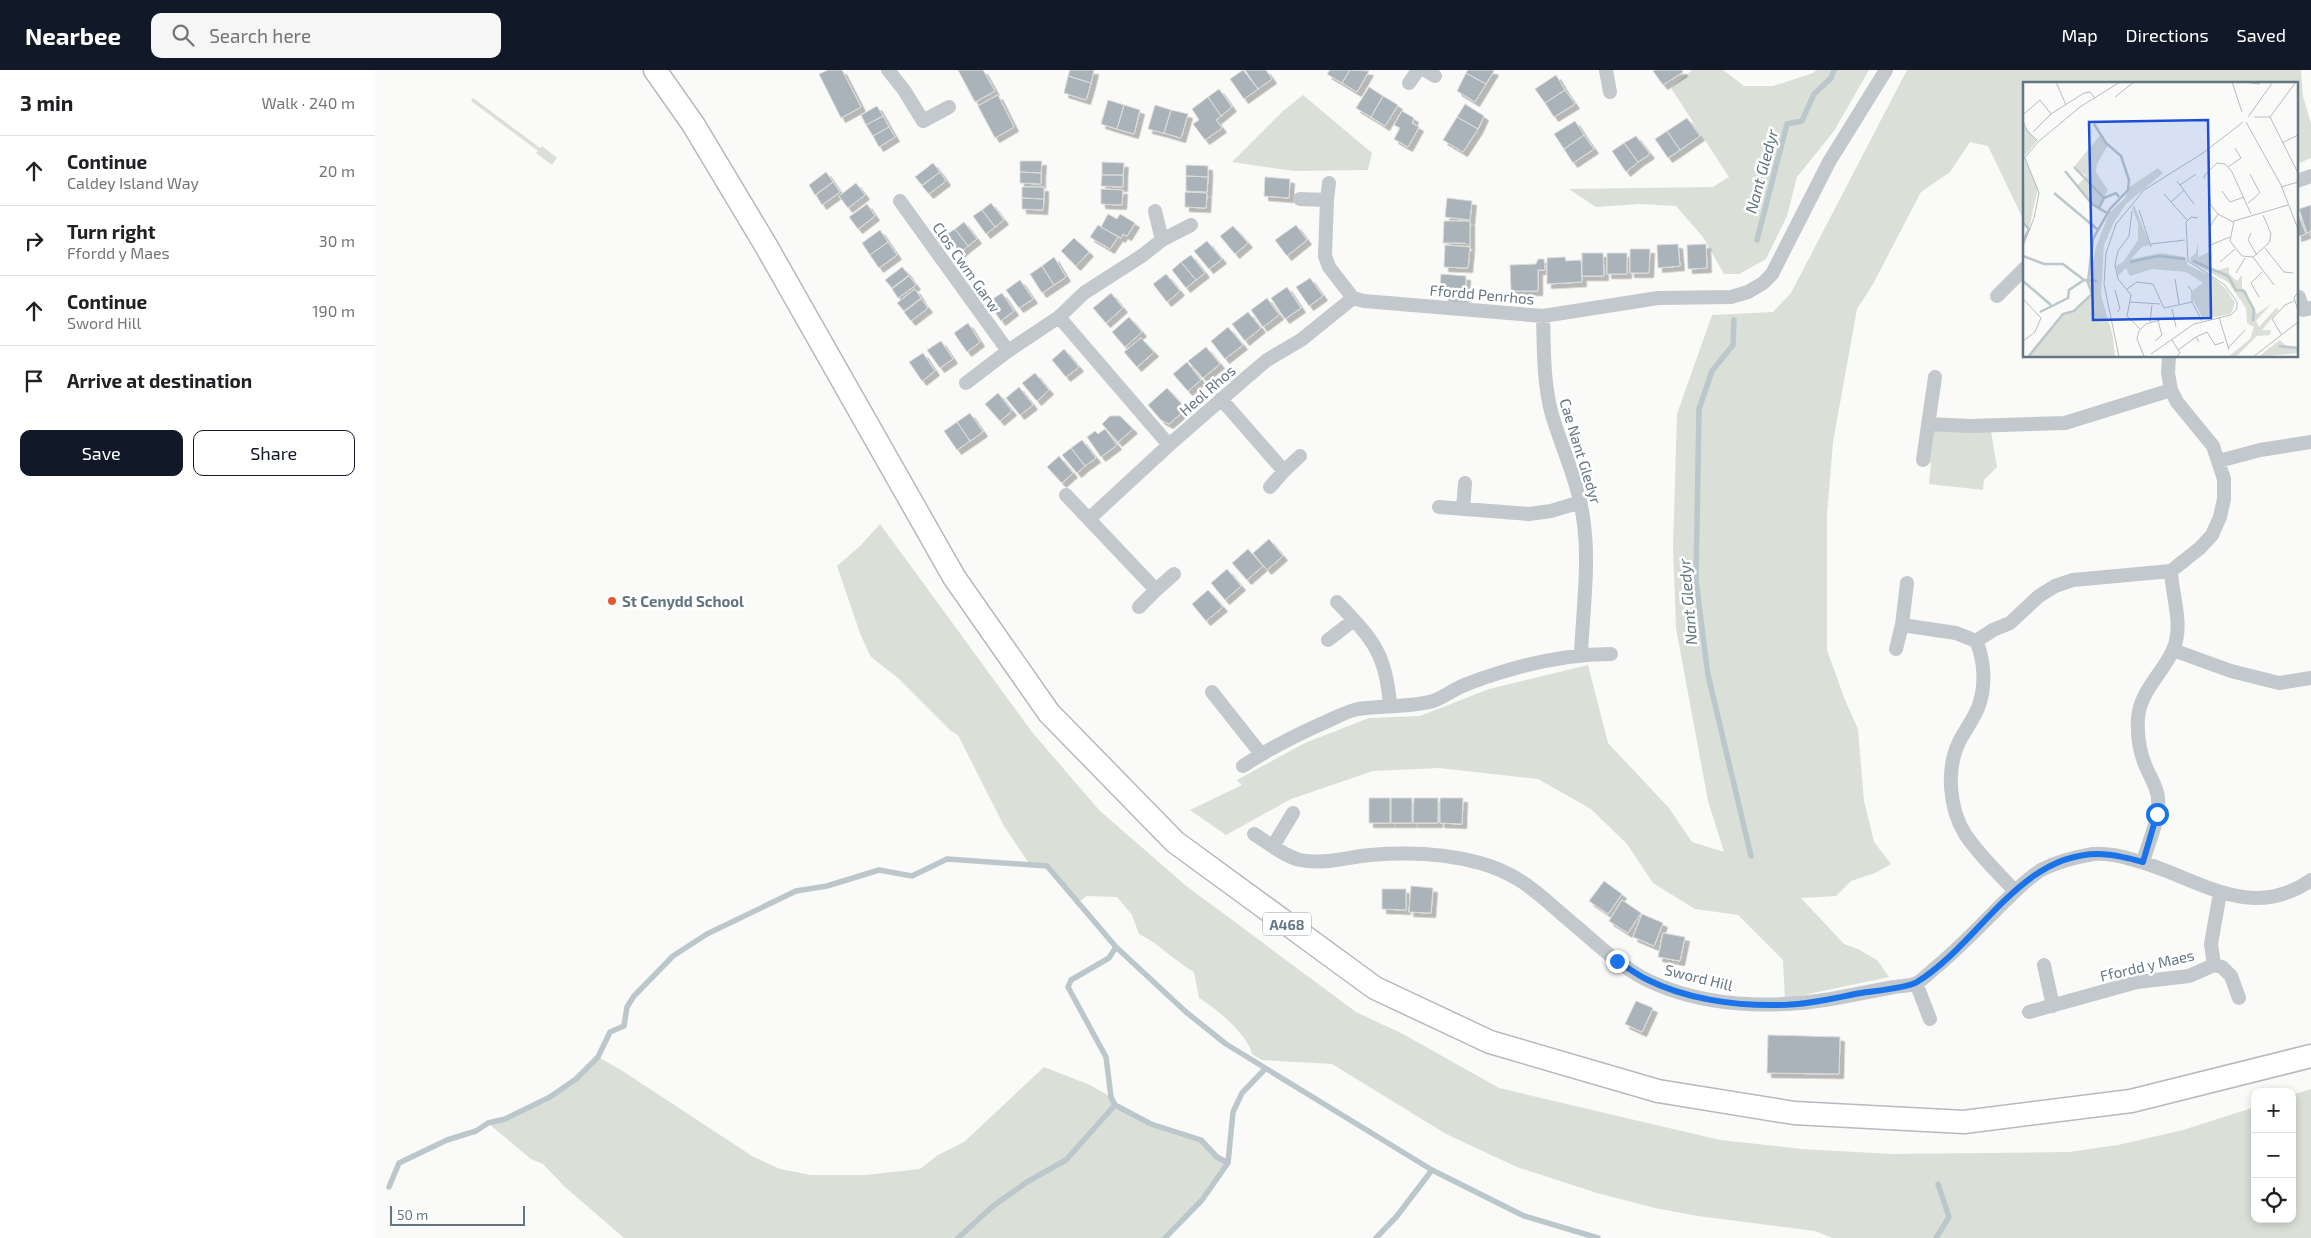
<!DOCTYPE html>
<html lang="en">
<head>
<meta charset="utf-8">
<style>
	body { margin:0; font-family:"Exo 2",sans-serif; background:#f6f6f6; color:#202124 }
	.controls { position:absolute; right:15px; bottom:15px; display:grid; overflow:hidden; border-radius:10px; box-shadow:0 2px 8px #0003 }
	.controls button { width:45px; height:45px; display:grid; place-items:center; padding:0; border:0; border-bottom:1px solid #e0e0e0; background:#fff; color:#202124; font:25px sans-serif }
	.scale { position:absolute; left:15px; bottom:12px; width:135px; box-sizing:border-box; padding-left:5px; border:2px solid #657683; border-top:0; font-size:14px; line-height:18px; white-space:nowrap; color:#657683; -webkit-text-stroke:4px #fff; paint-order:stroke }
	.stop { position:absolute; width:15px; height:15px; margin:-11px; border:4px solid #1a73e8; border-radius:50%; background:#fff }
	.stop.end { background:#1a73e8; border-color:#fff; box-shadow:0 1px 5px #0008 }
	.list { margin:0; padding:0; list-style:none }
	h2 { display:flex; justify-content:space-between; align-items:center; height:65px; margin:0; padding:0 20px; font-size:21px }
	h2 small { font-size:16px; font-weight:400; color:#757577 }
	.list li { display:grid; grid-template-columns:32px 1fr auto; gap:15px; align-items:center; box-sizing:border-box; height:70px; padding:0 20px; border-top:1px solid #e0e0e0 }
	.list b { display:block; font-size:19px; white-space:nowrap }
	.list p { margin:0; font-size:16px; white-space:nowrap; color:#757577 }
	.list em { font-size:16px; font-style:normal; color:#757577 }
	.actions { display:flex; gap:10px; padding:15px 20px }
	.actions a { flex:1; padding:11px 0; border:1px solid #111827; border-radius:10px; text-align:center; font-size:18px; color:#111827 }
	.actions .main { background:#111827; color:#fff }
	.icon { flex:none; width:28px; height:28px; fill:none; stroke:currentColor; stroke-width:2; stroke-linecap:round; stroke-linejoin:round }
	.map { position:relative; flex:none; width:1936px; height:1168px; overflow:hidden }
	header { display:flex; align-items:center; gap:30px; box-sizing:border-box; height:70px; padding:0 25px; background:#111827; color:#fff }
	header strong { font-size:24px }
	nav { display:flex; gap:28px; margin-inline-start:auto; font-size:18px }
	.search { width:350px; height:45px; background:#f6f6f6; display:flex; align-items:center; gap:12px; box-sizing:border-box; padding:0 18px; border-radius:10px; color:#757577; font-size:19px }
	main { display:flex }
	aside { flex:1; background:#fff }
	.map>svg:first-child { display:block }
	.green { fill:#dadfd7 }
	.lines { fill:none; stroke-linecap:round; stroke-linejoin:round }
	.stream { stroke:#bbc7cb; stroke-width:5.5 }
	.building { fill:#aab3b9; stroke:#dcdcda; filter:url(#shadow) }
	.primary-casing { stroke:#b5babe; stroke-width:25 }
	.minor { stroke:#c3c8cc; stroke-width:14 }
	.primary { stroke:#fff; stroke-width:22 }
	.route { stroke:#1a73e8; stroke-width:6 }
	.poi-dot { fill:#e4572e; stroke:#fff; stroke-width:2 }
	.labels { text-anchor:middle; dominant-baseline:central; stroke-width:5; stroke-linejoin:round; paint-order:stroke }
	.shield { fill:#fff; stroke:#939fa8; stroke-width:1 }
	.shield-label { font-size:14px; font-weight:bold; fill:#657683 }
	.street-label { font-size:15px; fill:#657683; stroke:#fff }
	.poi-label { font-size:15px; font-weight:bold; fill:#657683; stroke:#fff; text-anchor:start }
	.water-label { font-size:16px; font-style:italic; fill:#60757c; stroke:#fff }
	.inset-river { fill:none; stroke:#bbc7cb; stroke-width:2.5 }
	.inset-road { fill:none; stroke:#b5bdc2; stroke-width:1 }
	.view { fill:#1d4ed8; fill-opacity:0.15; stroke:#1d4ed8; stroke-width:2.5 }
	.inset-edge { fill:none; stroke:#657683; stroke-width:2.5 }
</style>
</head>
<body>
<header>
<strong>Nearbee</strong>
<div class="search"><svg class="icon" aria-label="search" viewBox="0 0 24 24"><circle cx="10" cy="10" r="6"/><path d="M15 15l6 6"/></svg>Search here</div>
<nav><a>Map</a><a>Directions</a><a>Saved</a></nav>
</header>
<main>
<aside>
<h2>3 min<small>Walk · 240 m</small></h2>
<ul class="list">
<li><svg class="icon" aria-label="ahead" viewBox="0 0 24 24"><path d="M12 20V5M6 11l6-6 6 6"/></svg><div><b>Continue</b><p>Caldey Island Way</p></div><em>20 m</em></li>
<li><svg class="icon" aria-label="right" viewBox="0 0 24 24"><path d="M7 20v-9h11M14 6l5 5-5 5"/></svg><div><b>Turn right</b><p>Ffordd y Maes</p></div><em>30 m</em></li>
<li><svg class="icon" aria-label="ahead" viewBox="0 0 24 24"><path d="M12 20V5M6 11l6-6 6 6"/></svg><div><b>Continue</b><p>Sword Hill</p></div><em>190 m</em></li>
<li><svg class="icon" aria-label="arrive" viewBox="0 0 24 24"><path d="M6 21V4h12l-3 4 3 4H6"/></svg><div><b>Arrive at destination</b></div></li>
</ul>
<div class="actions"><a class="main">Save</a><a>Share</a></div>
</aside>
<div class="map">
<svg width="1936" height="1168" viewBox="0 0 1936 1168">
	<defs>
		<filter id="shadow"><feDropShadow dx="4.5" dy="4.5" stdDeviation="0" flood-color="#0004"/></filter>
	</defs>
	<rect width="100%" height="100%" fill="#fafaf8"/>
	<!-- green -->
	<path class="green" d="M1317 0H1348L1369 16H1398L1438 3 1441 0H1494L1459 61 1422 107 1412 146 1391 189 1364 204H1349L1328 167 1301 136 1264 134 1221 137 1194 119 1338 117 1354 107 1296 18Z
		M1532 0H1926L1928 26 1936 54V88L1922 94V14H1650V153L1613 76 1595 72 1575 102 1546 122 1498 214 1482 239 1458 372 1452 445V580L1470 630 1483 659 1489 731 1499 772 1516 794 1500 803 1476 811 1461 826 1426 828 1469 874 1483 879 1503 891 1514 907 1410 929 1408 890 1363 845 1320 839 1278 813 1252 774 1216 739 1163 709 1064 698 998 701 916 729 851 765 815 740 867 715 862 710 930 673 994 648 1045 646 1114 619 1213 595 1233 673 1294 738 1317 772 1349 782 1333 731 1301 558 1298 477 1302 344 1337 245 1398 242 1416 223Z
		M928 25 997 83 993 100 918 101 857 92 908 41Z
		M98 28 165 78 167 76 182 88 177 95 161 83 163 81 96 31Z
		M1555 354 1615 356 1622 397 1609 410 1608 420 1554 414 1556 393 1548 390Z
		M505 454 657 662 724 740 810 815 981 942 1028 964 1124 1018 1345 1070 1427 1079 1517 1084 1694 1082 1743 1075 1808 1060 1880 1037V1149H1917V1025L1936 1019V1168H1457L1440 1161 1323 1146 1280 1138 1222 1123 1142 1097 1071 1064 957 994 887 990 877 984C873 965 841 938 824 928L819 902C799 891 785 874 764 864L757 845 742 827 712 826 702 833 672 796 655 795 629 756 583 665 576 661 523 608 496 587 486 566 462 496 485 476Z
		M223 987 246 1000 377 1086 405 1099 436 1105H491L545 1099 563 1085 589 1072 669 997 715 1015 736 1027 740 1035 776 1054 826 1070 842 1087 853 1093 827 1130 790 1168H249L190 1117 168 1094 156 1089 113 1053C156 1042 192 1018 223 987Z"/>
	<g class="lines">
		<!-- stream -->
		<path class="stream" d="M1382 170 1412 54 1427 51 1439 24 1456 8 1459 0
			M1359 250 1358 275 1337 301 1324 339 1321 511 1333 605 1376 786
			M741 877 734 888 696 910 693 917 731 987 736 1027 740 1035 776 1054 826 1070 842 1087 853 1093
			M14 1117 24 1093 72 1070 101 1061 113 1053 130 1049 175 1027 201 1009 223 987 235 962 249 956 252 937 259 926 298 886 332 864 421 821 452 816 504 800 537 806 572 789 672 796 741 877 811 942 851 974 1057 1100 1149 1146 1223 1168
			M583 1168 618 1136 652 1112 691 1090 740 1035
			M790 1168 827 1130 853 1093 858 1042 867 1023 890 999
			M1001 1168 1022 1146 1057 1100
			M1561 1168 1574 1147 1563 1114"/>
	</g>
	<!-- building -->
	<path class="building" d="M453 0H467L486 37 466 48 444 4Z
		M583 0H608L620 21 600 32Z
		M695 0H719L716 13 693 6Z
		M868 0 883 19 869 29 855 9Z
		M870 0H891L897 9 883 19Z
		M955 0H975L967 13 952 4Z
		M975 0 994 1 982 22 967 13Z
		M1093 0H1117L1119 1 1111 14 1091 3Z
		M1280 0H1307L1308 2 1288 15 1278 1Z
		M1091 3 1111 14 1100 32 1082 21Z
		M1181 5 1190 20 1170 33 1160 19Z
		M693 6 716 13 711 30 689 23Z
		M994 17 1008 26 996 47 981 38Z
		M844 19 857 37 846 46 833 27Z
		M1190 20 1200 34 1179 47 1170 33Z
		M623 25 639 57 620 68 603 36Z
		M1008 26 1023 35 1010 56 996 47Z
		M833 27 846 46 841 50 847 58 830 70 818 54 824 50 817 39Z
		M733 30 749 35 742 59 726 54Z
		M1090 34 1109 46 1103 59 1082 47Z
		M749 35 765 40 759 64 742 59Z
		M780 35 796 40 789 63 773 59Z
		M502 36 508 46 491 55 486 45Z
		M796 40 813 44 806 68 789 63Z
		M1027 41 1039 48 1037 53 1044 57 1033 77 1019 69 1025 58 1019 55Z
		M508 46 514 57 498 66 491 55Z
		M1082 47 1103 59 1088 82 1068 70Z
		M1312 48 1325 66 1305 80 1292 61Z
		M1200 51 1209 65 1189 79 1179 64Z
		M514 57 520 67 504 77 498 66Z
		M1292 61 1305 80 1293 88 1280 69Z
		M1209 65 1219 79 1198 93 1189 79Z
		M1261 66 1275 84 1263 92 1249 73Z
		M1249 73 1263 92 1251 102 1237 81Z
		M645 91H667L666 103 645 102Z
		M727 92 749 93 748 105H727Z
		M558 93 565 102 547 115 540 107Z
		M811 95 833 96V107L811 106Z
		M451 102 458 112 440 125 434 115Z
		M565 102 571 111 554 124 547 116Z
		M645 102 666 103V114L645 113Z
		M727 105H748V117L726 116Z
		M811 106 833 107 832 122 811 121Z
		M890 107 915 109 914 128 889 126Z
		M458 112 465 122 447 135 441 125Z
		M481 113 490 125 473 138 464 126Z
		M647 117H669V129L647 128Z
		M726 119 748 120 747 135 726 134Z
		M810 122 832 123 831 138 810 137Z
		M647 128 669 129 668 140 647 139Z
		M1072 128 1097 131 1095 150 1070 147Z
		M616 133 629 150 620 157 607 140Z
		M492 134 500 146 483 159 474 147Z
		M1936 135V161L1932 163 1924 139Z
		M607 140 620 157 611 164 598 146Z
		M1922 141 1931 164 1922 167Z
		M733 144 742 149 745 144 760 153 752 166 748 164 746 168 726 157Z
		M1069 151H1095V177L1090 173H1068Z
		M589 152 602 169 593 176 580 159Z
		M723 155 743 167 735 179 715 167Z
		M921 155 932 170 912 186 900 170Z
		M858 156 873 173 860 184 845 166Z
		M580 159 593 176 585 183 571 165Z
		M505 160 513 172 495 185 487 173Z
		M699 168 714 182 701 196 686 181Z
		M832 171 847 189 834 199 819 181Z
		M513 172 522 185 504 198 495 185Z
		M1303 174 1305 196 1283 198 1282 175Z
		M1331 174 1332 198 1313 199 1312 175Z
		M1070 175 1095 177 1093 198 1069 197Z
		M1255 179H1275L1274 203H1255Z
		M1207 183H1228L1229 206H1207Z
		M1232 183H1252V204H1232Z
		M816 185 830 203 821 210 806 192Z
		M679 187 691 207 679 215 667 196Z
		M1190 187 1191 191 1206 190 1207 212 1172 214V188Z
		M1163 189H1169L1170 200H1163V221H1136L1135 195 1161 194Z
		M806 192 821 210 811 218 797 200Z
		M667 196 679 215 667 223 655 204Z
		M527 197 534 205 517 218 510 210Z
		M791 204 805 221 792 232 778 214Z
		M1066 204 1091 206 1090 228 1069 227 1070 216H1065Z
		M534 206 541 215 523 228 517 219Z
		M935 208 948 226 934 236 921 217Z
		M645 210 658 229 644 238 631 220Z
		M912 217 926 238 910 249 896 228Z
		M540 219 546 228 529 241 522 233Z
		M627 223 639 241 626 251 613 232Z
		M736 223 748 238 731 253 718 238Z
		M892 228 904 245 888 257 876 240Z
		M546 229 553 238 536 251 529 242Z
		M873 242 886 258 870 271 857 254Z
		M754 247 767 262 750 277 737 262Z
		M593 253 605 272 592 282 579 263Z
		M853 257 868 275 850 289 836 271Z
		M766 268 779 282 762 297 749 282Z
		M566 271 578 289 565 298 552 280Z
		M831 277 845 294 828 308 813 291Z
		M689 279 704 297 691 307 677 290Z
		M548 283 560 301 547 311 534 292Z
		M812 292 826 310 813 321 798 304Z
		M660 303 674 320 662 331 647 313Z
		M644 317 658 335 645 345 631 328Z
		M792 318 811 339 794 354 786 350 773 335Z
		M623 323 637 341 625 351 610 334Z
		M595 343 608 362 595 371 582 352Z
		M735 346H745L758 359 743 372 727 354Z
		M582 352 595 371 582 380 569 361Z
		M730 359 742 375 726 387 712 367 720 361 723 364Z
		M707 370 721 388 710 396 696 378Z
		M696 378 710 396 702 403 687 385Z
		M684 386 698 403 687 413 672 397Z
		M894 469 908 486 892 500 878 483Z
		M873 479 888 496 872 510 857 493Z
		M852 499 866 516 850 530 836 513Z
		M833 520 848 537 831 551 817 534Z
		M994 728H1015V753H994Z
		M1016 728H1037V753H1016Z
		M1039 728H1063V753H1038Z
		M1065 728H1088L1087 754 1065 753Z
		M1229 811 1247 824 1233 844 1214 831Z
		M1036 816 1058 818 1056 843 1034 842Z
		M1007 819H1031V840L1007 839Z
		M1247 830 1266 843 1253 863 1234 851Z
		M1267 844 1288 853 1279 876 1258 867Z
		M1288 863 1310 867 1305 891 1283 887Z
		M1261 931 1278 938 1267 962 1250 954Z
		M1393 965 1465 967 1464 1004 1392 1003Z"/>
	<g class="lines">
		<!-- primary casing -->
		<g class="primary-casing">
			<path id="primary" d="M280 0 318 54 390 174 579 507 674 643 800 772 1000 918 1115 972 1283 1021 1419 1043 1589 1052 1756 1031 1936 986"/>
		</g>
		<!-- minor -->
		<path class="minor" d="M513 0 529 20 548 51 574 37
			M1050 0 1060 6
			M1231 0 1235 22
			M1034 13 1043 0
			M1922 111 1936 106
			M954 113 952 130 950 186 954 197 978 228 989 231 1168 246 1283 228 1356 227 1373 222 1388 213 1397 204 1454 92 1511 0
			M925 129 952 130
			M525 131 633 281
			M780 141 787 170
			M1622 226 1650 198
			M1924 227 1928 240 1936 238
			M1168 246C1169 279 1168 312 1177 345 1187 378 1203 412 1208 447 1215 491 1208 539 1206 584
			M684 247 794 375
			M591 313 633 281 684 247 709 223 768 185 787 170 816 155
			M846 329 909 401 925 386
			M1555 354 1594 356 1690 353 1796 320
			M1548 390 1560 307
			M1844 391 1885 380 1936 372
			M895 417 909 401
			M691 425 781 520 799 504
			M1064 437 1154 444 1176 441 1206 432
			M1088 439 1090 413
			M715 448 794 375 872 307 892 290 926 270 978 228
			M1532 513 1527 555 1581 563 1601 571
			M962 532C997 569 1011 582 1015 635
			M764 537 781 520
			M953 570 979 550
			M1521 579 1527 555
			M1798 580 1856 601 1904 613 1936 608
			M837 622 886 684
			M868 696C895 678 925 663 955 650 964 646 973 641 983 639 1008 635 1034 638 1058 631 1070 627 1080 618 1092 614 1137 597 1188 584 1236 584
			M879 764C893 773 909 786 925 790 948 795 972 787 995 785 1032 782 1069 783 1105 793 1149 805 1168 829 1202 857 1223 875 1246 897 1272 910 1328 937 1395 939 1456 929 1477 925 1498 921 1519 917 1526 916 1536 916 1542 913 1550 908 1557 900 1565 894 1587 875 1607 854 1628 833 1640 822 1653 807 1668 799 1684 791 1701 787 1718 784 1732 783 1746 786 1759 790 1819 805 1873 854 1936 810
			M898 776 918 743
			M1768 792C1773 773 1785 749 1783 729 1783 718 1775 707 1771 697 1764 681 1762 665 1763 648 1765 621 1788 603 1798 580 1809 555 1797 527 1796 501
			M1640 821C1623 803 1604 785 1590 764 1574 738 1571 699 1584 672 1590 660 1598 650 1603 638 1611 617 1610 591 1601 571L1618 560 1635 553 1664 526 1680 516 1698 510 1796 501 1825 478 1837 465 1845 447 1849 429V409L1838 376 1802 332 1796 320 1793 303 1794 286
			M1669 895 1678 936
			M1839 895 1836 874 1845 823
			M1541 913 1555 949
			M1654 942 1762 912 1814 906 1839 895 1847 897 1856 906 1864 928"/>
		<!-- primary -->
		<use href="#primary" class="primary"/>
	</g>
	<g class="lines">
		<!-- route -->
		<path class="route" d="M1242 891C1252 897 1261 904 1271 909 1310 929 1360 936 1404 935 1431 935 1459 928 1486 923 1499 921 1533 918 1542 912 1603 875 1644 784 1723 784 1739 784 1753 788 1768 792L1782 744"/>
	</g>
	<!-- markers -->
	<circle class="poi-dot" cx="237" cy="531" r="5"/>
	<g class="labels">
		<!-- shield labels -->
		<rect class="shield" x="888" y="842.5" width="48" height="23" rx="4"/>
		<g class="shield-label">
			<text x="912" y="854">A468</text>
		</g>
		<!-- street labels -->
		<g class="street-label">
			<text transform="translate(592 197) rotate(55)">Clos Cwm Garw</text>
			<text transform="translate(1107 224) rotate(5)">Ffordd Penrhos</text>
			<text transform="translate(832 320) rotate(-41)">Heol Rhos</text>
			<text transform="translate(1206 381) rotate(73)">Cae Nant Gledyr</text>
			<text transform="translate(1772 895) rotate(-13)">Ffordd y Maes</text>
			<text transform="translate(1324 907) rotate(14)">Sword Hill</text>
		</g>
		<!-- poi labels -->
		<g class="poi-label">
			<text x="247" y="531">St Cenydd School</text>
		</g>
		<!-- water labels -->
		<g class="water-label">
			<text transform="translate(1386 101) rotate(-75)">Nant Gledyr</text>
			<text transform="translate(1312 532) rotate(-95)">Nant Gledyr</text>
		</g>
	</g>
	<!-- overview -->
	<g transform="translate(1648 12)">
		<rect width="275" height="275" fill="#fafaf8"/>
		<path d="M0 42 14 59 0 76ZM78 52 85 63 74 82 73 90 85 108 75 127 54 104 63 94 51 85ZM2 77 15 106 6 147 0 141ZM135 86 140 91 103 122 91 140 81 163 78 213 90 255 92 275H5L40 232 51 229 69 213 64 201 65 192 69 187 73 165 86 131 102 116 105 106ZM111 123 127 163 119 165 108 177 139 171 162 175 165 183 191 196 204 208 212 221 208 232 180 237 170 218V208L180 201 163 190 129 187 107 194 103 186 95 194 93 184 101 179 115 158V141L109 126ZM175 160V175L186 170 189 174 187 185 192 189 206 185V192L214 199 219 193V206L224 210 225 218 234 232 249 221 233 239 236 245 253 226 256 228 239 248H248L247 253 234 254 213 275H205L227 257 231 245 224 241 223 226 205 200 168 180 167 176 173 171ZM257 258 263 264 275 265V271L235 275Z" fill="#dadfd7"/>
		<path class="inset-river" d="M51 85 81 116M42 89 69 122 84 131M31 111 74 147M76 126 81 116 93 111 96 115M0 141 6 147 0 159M0 174 21 182H40L61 198M170 179 205 194 213 208 221 209 231 228 230 239M107 180 135 174 162 177M0 199 28 223M65 199 70 157 87 127 105 108 106 98 98 74 83 61 71 42M17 230 45 216 46 208 61 198 74 199M256 264 275 266M5 275 40 232 51 229 69 212 64 198"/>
		<path class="inset-road" d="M33 0 43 23M209 0 219 30M220 0 237 2M92 15 111 0M1 32 17 18 28 32M225 35 250 0M231 35H247L273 0M247 35 275 91M0 39 4 49 15 59M223 40 258 103 275 147M10 50 28 32 61 11 67 10 72 16M259 61 275 53M0 78 15 60 57 25 97 0M205 85 218 76 212 66M182 97 181 94 194 81 202 82 209 90 228 132M154 99 171 122M157 103 173 92M258 105 275 100M199 109 207 120 221 115M141 112 164 138M187 116V122L195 132 210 140M148 120 161 108M225 121 237 111 227 92M116 128 128 165M109 129 106 154 95 169 92 183 95 197 108 213 104 234 117 247M240 133 248 152 246 161 230 175 219 174 207 159 211 139 265 123M186 146 195 132M228 151 225 158 234 173M128 162 162 158M0 164 11 136 16 111 2 76M185 164 207 155M242 166 261 190 270 191M230 175 251 203M197 180 212 167M213 191 222 176M152 197 156 222M165 204 169 209V220M104 207 114 200 130 202 141 226 169 220 179 239M92 208 97 227 94 230M275 210 271 216 275 228M236 215 228 201 239 190M0 217 18 236 12 250 0 259M107 220 137 222M149 227 153 245M196 235 206 268M127 240 129 223M258 252 249 237 262 223 271 219M149 258 157 271 153 275M132 259 139 253 135 239M176 260 173 255 184 250 192 263 201 260M205 266 222 248M155 268 173 255M128 272 171 242 208 233 214 227V220L202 203 165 179 163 140 168 135 175 136M121 274 114 257 116 249 123 242 137 238M96 275 81 202 83 171 93 142 121 108 180 71 220 40M230 275 275 240"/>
		<path class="view" d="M185 38 188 236 70 238 66 40Z"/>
		<rect width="275" height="275" class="inset-edge"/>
	</g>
</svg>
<div class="controls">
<button>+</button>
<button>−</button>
<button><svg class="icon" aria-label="locate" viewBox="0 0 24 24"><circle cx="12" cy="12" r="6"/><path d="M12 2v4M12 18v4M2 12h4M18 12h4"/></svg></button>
</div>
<div class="scale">50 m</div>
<div class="stop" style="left:1782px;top:744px"></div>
<div class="stop end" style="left:1242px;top:891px"></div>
</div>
</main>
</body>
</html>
